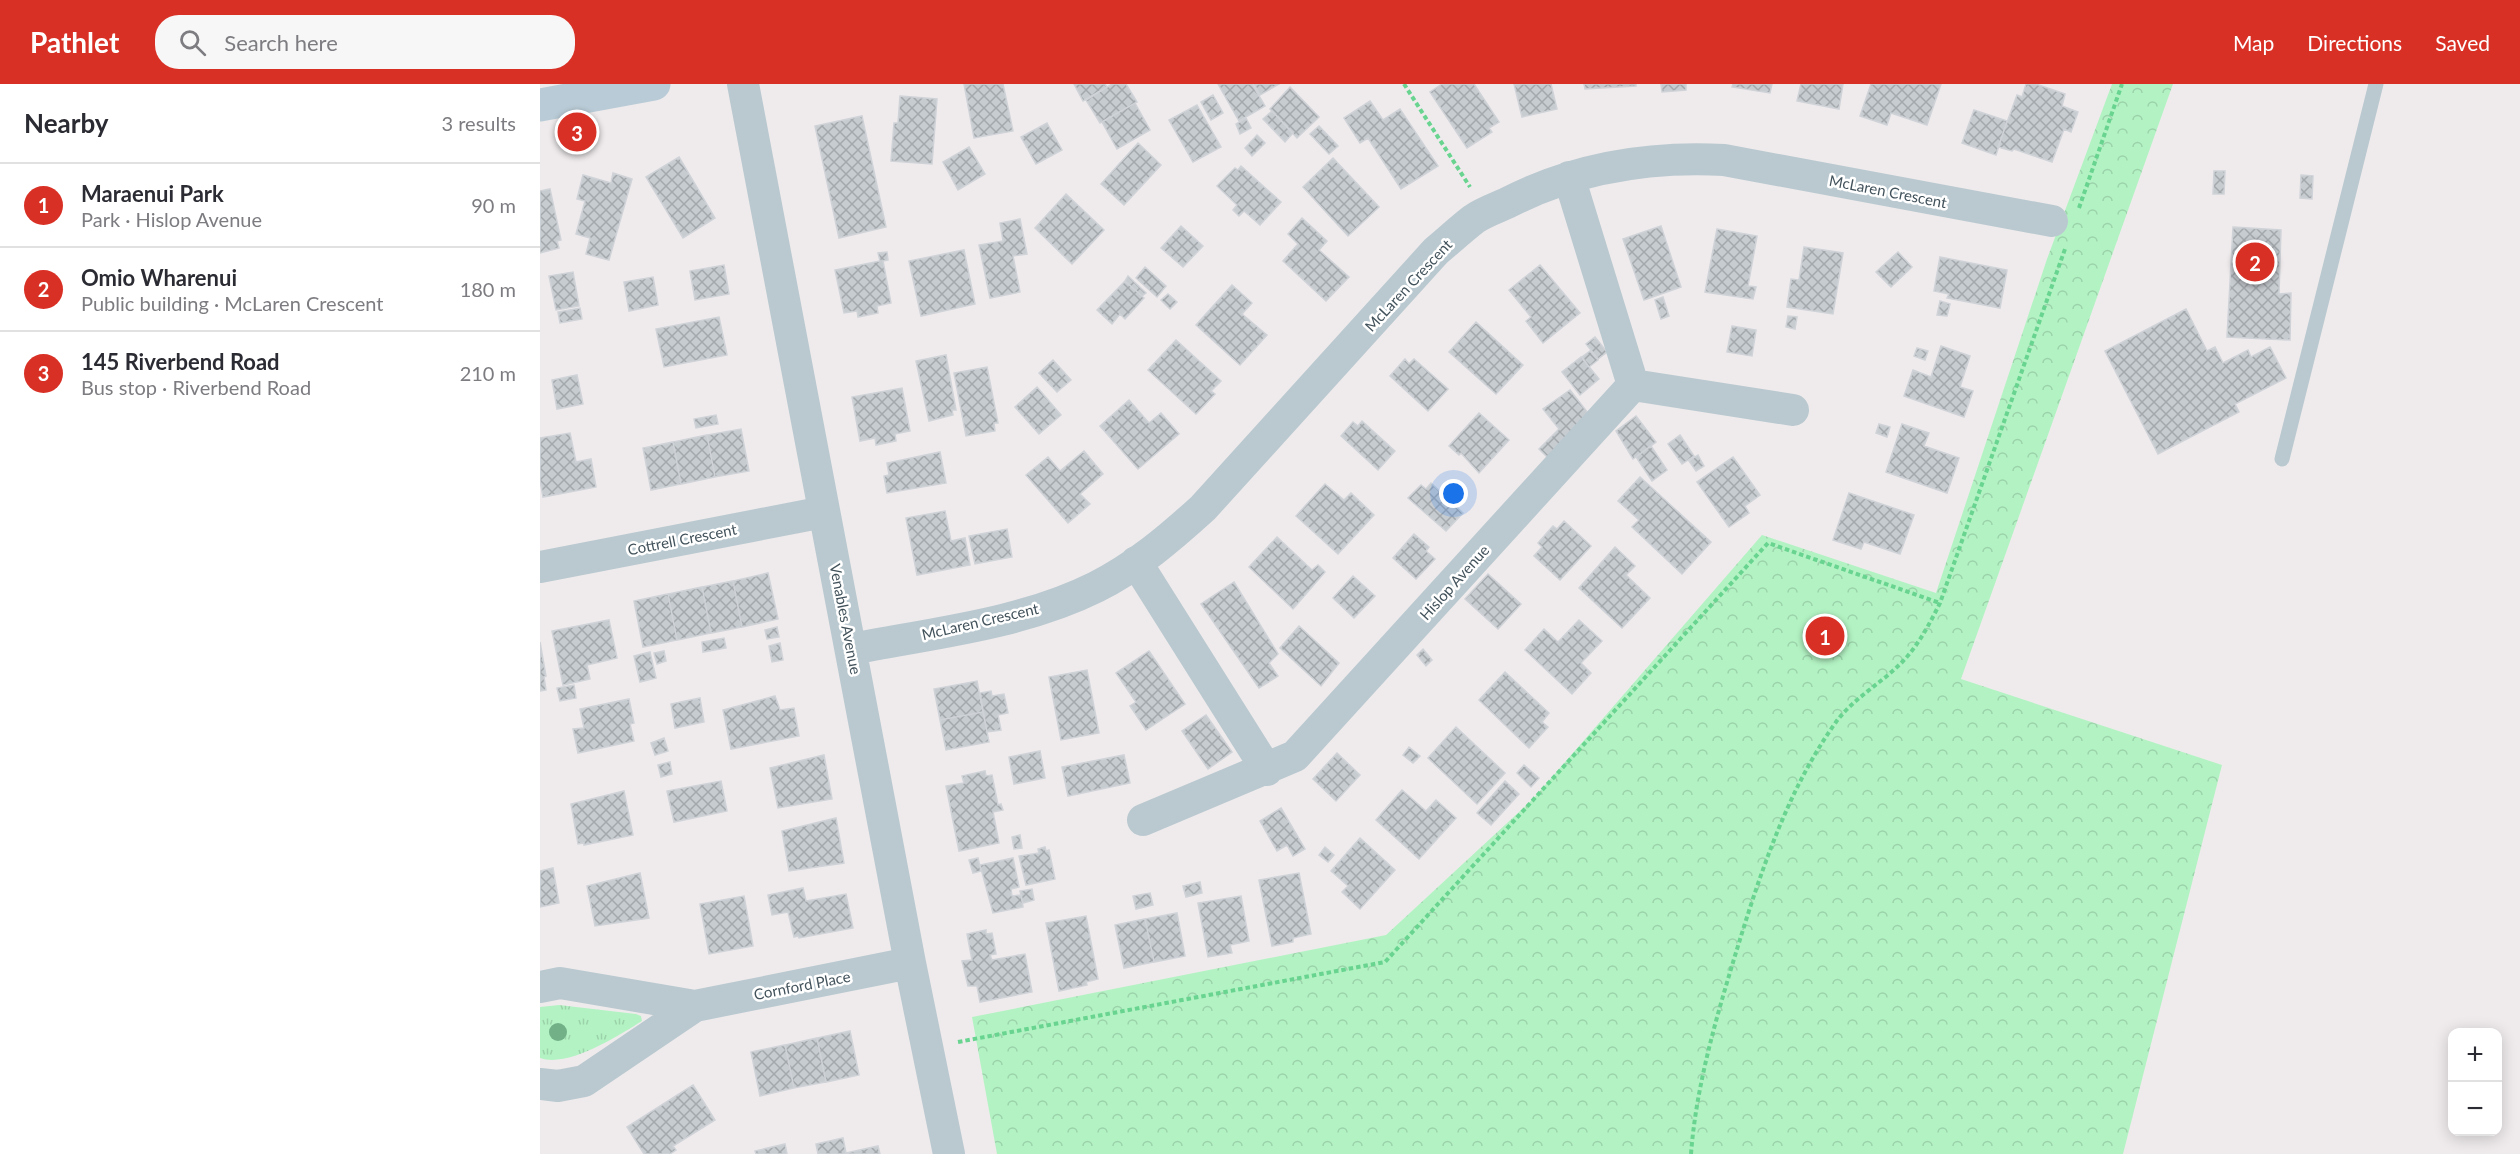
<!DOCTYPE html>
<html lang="en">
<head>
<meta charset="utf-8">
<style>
	body { margin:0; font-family:Lato,sans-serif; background:#f7f7f7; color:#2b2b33 }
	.controls { position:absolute; right:18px; bottom:18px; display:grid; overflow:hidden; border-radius:12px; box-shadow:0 3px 15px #0003 }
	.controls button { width:54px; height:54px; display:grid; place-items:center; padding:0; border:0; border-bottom:2px solid #e1e1e2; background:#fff; color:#2b2b33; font:30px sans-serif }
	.you { position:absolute; left:914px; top:410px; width:21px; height:21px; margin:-15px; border:4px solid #fff; border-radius:50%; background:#1a73e8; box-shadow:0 0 0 9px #1a73e833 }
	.badge { display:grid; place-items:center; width:39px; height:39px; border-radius:50%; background:#d93025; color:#fff; font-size:20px; font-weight:700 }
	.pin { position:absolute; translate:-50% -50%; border:3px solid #fff; box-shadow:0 2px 6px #0006 }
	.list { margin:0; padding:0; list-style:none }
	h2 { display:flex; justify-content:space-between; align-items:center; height:78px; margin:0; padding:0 24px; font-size:26px }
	h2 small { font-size:20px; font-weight:400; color:#7c7c81 }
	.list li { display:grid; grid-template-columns:39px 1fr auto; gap:18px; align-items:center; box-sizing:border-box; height:84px; padding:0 24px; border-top:2px solid #e1e1e2 }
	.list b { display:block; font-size:22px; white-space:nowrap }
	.list p { margin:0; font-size:20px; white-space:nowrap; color:#7c7c81 }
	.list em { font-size:20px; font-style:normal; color:#7c7c81 }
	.icon { flex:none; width:33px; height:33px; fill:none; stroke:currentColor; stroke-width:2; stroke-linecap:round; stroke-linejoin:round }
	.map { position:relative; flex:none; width:1980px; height:1070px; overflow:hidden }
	header { display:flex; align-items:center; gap:36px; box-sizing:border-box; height:84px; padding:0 30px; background:#d93025; color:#fff }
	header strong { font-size:28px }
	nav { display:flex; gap:33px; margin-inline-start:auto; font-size:21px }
	.search { width:420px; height:54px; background:#f7f7f7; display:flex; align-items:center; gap:15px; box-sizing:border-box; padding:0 21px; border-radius:24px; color:#7c7c81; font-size:22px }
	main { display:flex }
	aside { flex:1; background:#fff }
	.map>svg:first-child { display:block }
	.grass { fill:url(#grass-tufts) }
	.forest { fill:url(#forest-crowns) }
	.building { fill:url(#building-cross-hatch); stroke:#cfd3d8; stroke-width:1.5 }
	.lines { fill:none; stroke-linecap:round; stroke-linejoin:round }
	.path { stroke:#68d490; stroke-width:4; stroke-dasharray:4.5 3; stroke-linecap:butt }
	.lane { stroke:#bac9d0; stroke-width:15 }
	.street { stroke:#bac9d0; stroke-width:32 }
	.secondary { stroke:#b9cbd6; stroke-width:33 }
	.tree { fill:#72b188 }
	.labels { text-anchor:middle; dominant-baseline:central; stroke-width:5; stroke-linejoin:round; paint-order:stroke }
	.street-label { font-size:15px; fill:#42525b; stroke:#fff }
</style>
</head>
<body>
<header>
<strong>Pathlet</strong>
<div class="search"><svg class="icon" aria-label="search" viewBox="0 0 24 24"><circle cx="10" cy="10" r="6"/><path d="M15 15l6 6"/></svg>Search here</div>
<nav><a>Map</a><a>Directions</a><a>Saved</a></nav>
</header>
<main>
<aside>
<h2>Nearby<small>3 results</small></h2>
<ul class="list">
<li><span class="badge">1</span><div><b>Maraenui Park</b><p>Park · Hislop Avenue</p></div><em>90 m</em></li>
<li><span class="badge">2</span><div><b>Omio Wharenui</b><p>Public building · McLaren Crescent</p></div><em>180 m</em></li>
<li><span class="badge">3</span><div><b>145 Riverbend Road</b><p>Bus stop · Riverbend Road</p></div><em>210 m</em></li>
</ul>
</aside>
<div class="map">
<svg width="1980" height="1070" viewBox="0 0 1980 1070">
	<defs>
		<pattern id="grass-tufts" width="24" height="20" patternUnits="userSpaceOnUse" patternTransform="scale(1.5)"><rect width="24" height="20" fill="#b3f3c3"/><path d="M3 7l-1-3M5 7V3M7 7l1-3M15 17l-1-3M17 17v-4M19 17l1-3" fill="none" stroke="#9bd2aa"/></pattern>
		<pattern id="forest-crowns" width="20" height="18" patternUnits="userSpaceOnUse" patternTransform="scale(1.5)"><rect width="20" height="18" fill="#b3f3c3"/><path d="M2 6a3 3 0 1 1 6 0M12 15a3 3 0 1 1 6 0" fill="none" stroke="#9bd2aa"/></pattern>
		<pattern id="building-cross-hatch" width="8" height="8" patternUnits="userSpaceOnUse" patternTransform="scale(1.5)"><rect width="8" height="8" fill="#c7ccd1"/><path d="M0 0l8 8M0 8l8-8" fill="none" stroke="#a3a8ad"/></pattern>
	</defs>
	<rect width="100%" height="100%" fill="#efebec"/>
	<!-- grass -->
	<path class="grass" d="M19 921 96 930 101 932 102 937C78 952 28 984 0 974V923Z"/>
	<!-- forest -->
	<path class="forest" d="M1572 0H1633L1421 595 1682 681 1583 1070H457L432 933 846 851 993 715 1222 451 1396 509 1507 175Z"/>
	<!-- building -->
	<path class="building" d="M424 0H463L473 47 434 54Z
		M534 0H565L567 3 543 17Z
		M572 0H586L597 18 560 39 546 16Z
		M678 0H712L725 22 699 37Z
		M714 0H739L720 11Z
		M902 0H934L959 38 949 44 952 48 927 64 890 8Z
		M974 0H1011L1017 25 982 33Z
		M1044 0H1096V2L1045 5Z
		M1121 0H1146V6L1122 8Z
		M1193 0H1232L1230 9 1192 3Z
		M1261 0H1303L1299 25 1257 17Z
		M1331 0H1401L1387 41 1351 29 1347 41 1320 32Z
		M1486 0H1496L1525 10 1522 22 1538 28 1531 48 1524 45 1512 78 1474 65 1472 67 1458 63 1477 11 1482 13Z
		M750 3 779 33 757 54 730 25Z
		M673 11 683 29 671 36 661 18Z
		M360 12 397 15 392 80 351 77 354 39H358Z
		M830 17 843 36 860 25 898 82 861 105 828 54 820 59 804 34Z
		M595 19 610 46 577 65 562 38Z
		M657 21 681 63 653 78 629 36Z
		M1434 26 1467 37 1456 71 1422 59Z
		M732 27 753 49 745 58 723 35Z
		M322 32 346 143 299 154 275 42Z
		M706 34 711 44 700 50 696 40Z
		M507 39 522 66 496 80 481 53Z
		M779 42 798 62 789 70 770 50Z
		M717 51 725 59 712 72 705 64Z
		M598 59 621 81 584 121 561 100Z
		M429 63 445 90 418 106 403 78Z
		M139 73 175 134 143 154 106 93Z
		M793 74 839 123 808 152 763 103Z
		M701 82 741 118 720 141 704 127 699 132 693 126 697 121 677 102 695 84 698 86Z
		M1674 87H1685L1684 110H1673Z
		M73 89 92 95 69 176 46 170 50 154 36 150 45 117 37 115 43 91 71 99Z
		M1761 91 1773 92 1772 115 1760 114Z
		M10 105 21 156 17 157 19 164 0 169V107Z
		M526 110 564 146 532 180 495 144Z
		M762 134 787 157 779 166 809 193 786 217 743 177 758 160 748 150Z
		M480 135 487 170 473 172 480 208 450 214 439 161 463 157 460 139Z
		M641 142 663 162 643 183 621 164Z
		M1121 142 1141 203 1104 216 1083 155Z
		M1693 143 1741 146 1739 210 1751 209 1750 256 1687 253Z
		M1177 145 1217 152 1208 202 1216 203 1213 215 1165 208Z
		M1264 163 1303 169 1293 230 1247 223 1251 195 1259 196Z
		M424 166 435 220 381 232 369 177Z
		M347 168 348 176 343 177 351 219 337 222 338 229 318 233 317 227 304 229 295 186 340 177 338 169Z
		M1358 168 1372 183 1351 203 1336 188Z
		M1400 173 1467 186 1460 224 1407 214 1409 210 1394 207Z
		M184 181 189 210 155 216 150 187Z
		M1000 181 1040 229 1003 259 986 237 991 233 969 206Z
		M605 183 626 202 617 213 596 194Z
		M33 188 39 222 16 226 9 192Z
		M588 192 606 209 602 212 585 197Z
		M113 193 118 221 89 227 84 198Z
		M585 197 604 214 585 235 580 230 572 240 557 226Z
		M692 201 712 219 702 230 727 251 700 281 656 241Z
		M628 210 637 218 630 225 621 216Z
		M1123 213 1129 232 1121 235 1115 216Z
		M1400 217 1410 220 1407 232 1397 231Z
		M40 224 42 235 20 239 18 228Z
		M1646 225 1667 267 1675 263 1683 279 1708 266 1711 273 1730 263 1746 294 1695 320 1699 328 1618 370 1565 267Z
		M1248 232 1257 233 1255 245 1246 243Z
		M179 233 187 271 124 283 116 245Z
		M936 238 983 281 956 310 909 268Z
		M1192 242 1216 246 1212 272 1187 268Z
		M1055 253 1067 268 1058 275 1046 260Z
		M636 256 681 297 671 307 675 310 656 330 608 286Z
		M1401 262 1430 272 1420 303 1433 307 1424 333 1364 312 1373 286 1391 293Z
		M1377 264 1388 267 1385 276 1374 272Z
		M1050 267 1058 276 1049 283 1042 273Z
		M406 271 416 326H412L413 331 389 337 376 277Z
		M1041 273 1059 295 1040 311 1022 288Z
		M865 275 869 280 874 275 908 305 888 327 850 292Z
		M513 276 531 296 517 308 499 289Z
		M447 283 458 339H454L455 347 426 352 414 289Z
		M37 291 43 320 17 325 12 296Z
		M497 303 521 331 499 350 475 323Z
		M362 304 370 347 355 350 356 357 336 361 335 354 320 357 312 313Z
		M1030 306 1048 329 1008 374 999 365 1019 345 1003 325Z
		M589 316 609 339 621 329 639 350 598 385 560 342Z
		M939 329 969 356 939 389 921 369 919 371 909 362Z
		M176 331 178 340 156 344 154 335Z
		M1096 332 1116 358 1093 375 1076 347Z
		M822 337 855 367 838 386 801 352 813 338 818 342Z
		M1339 340 1350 343 1347 353 1336 349Z
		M1362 340 1389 349 1384 362 1419 374 1407 409 1346 388Z
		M201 345 209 387 175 393 167 351Z
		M30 349 36 378 51 375 56 403 3 413 0 397V354Z
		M167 351 175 393 141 400 133 358Z
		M1140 351 1154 372 1142 380 1128 360Z
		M133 358 141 400 111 406 103 364Z
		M1111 362 1127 386 1112 397 1096 373Z
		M544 367 563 390 540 410 550 420 528 439 486 391 508 373 520 387Z
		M400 368 406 399 347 409 344 392 349 391 347 379Z
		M1158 371 1164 382 1156 387 1149 377Z
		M1193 373 1220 411 1205 422 1209 429 1189 443 1157 398Z
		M1100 393 1171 458 1142 490 1092 443 1099 436 1078 417Z
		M891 399 923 429 906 447 868 414 881 401 886 405Z
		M785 400 804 416 811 409 834 431 798 470 756 432Z
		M1309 409 1374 431 1360 470 1324 458 1321 465 1293 456Z
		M405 427 411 457 425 454 430 481 377 491 366 434Z
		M1024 437 1051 462 1020 496 994 472 1002 463 998 459 1013 442 1017 445Z
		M467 445 472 473 435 480 429 452Z
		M874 450 889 463 886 467 895 475 876 495 853 474Z
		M737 453 772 486 778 481 785 488 753 525 709 483Z
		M1075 463 1095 482 1086 491 1110 514 1082 544 1039 504Z
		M228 489 238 535 202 543 193 497Z
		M948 490 981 520 958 545 925 515Z
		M813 492 835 512 814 534 793 514Z
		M193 497 202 543 171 549 162 503Z
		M694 498 738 570 729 579 738 592 719 604 661 520Z
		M162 503 171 549 137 556 128 510Z
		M128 510 137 556 103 563 94 517Z
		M69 536 77 574 47 581 50 595 23 601 12 547Z
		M1039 536 1062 557 1041 579 1051 589 1032 610 985 566 1004 545 1018 558Z
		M759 542 799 579 781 602 740 564Z
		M237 543 239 553 227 555 225 546Z
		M184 554 186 564 163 568 162 558Z
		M0 558 6 592 4 593 6 606 0 607Z
		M240 559 243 576 232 578 229 562Z
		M883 565 892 576 886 582 877 571Z
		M124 567 126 577 117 580 114 569Z
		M609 567 645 620 606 646 590 622 596 618 576 589Z
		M110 568 116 594 100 598 94 572Z
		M547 586 559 649 521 656 509 593Z
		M965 588 1009 629 1002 638 1008 643 989 664 939 616Z
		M437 597 443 628 400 636 394 605Z
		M34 601 36 614 20 617 17 604Z
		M451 607 452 612 464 610 468 629 458 631 461 646 447 648 440 609Z
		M235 612 240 626 254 624 259 652 191 665 183 626Z
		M160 614 164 638 135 644 131 620Z
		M89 615 94 639 90 640 94 657 38 669 33 645 44 644 40 625Z
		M443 628 449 658 406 666 400 636Z
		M666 631 692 668 668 685 642 647Z
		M916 643 965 689 937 720 888 674Z
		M124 654 128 667 115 671 111 659Z
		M869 663 880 672 873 679 863 671Z
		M500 667 505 694 474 700 469 673Z
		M797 669 820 691 796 717 773 695Z
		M284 671 292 715 238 724 230 684Z
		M584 671 590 699 528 712 522 683Z
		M130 678 132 690 121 693 118 681Z
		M984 681 999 694 991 703 977 689Z
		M445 687 446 692 452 691 458 721 461 720 463 726 453 728 459 759 419 767 406 702 424 699 422 692Z
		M181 697 187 727 134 738 127 707Z
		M965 697 979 710 951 741 937 729Z
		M862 706 886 727 896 716 916 734 879 775 836 736Z
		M84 707 93 751 44 761V759L38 760 31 720Z
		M741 724 765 765 753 772 747 761 737 767 720 737Z
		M296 734 304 779 249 787 242 747Z
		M480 751 482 764 474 765 472 753Z
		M820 754 855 786 820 825 802 808 808 802 791 787Z
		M505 763 506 767 509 766 515 795 486 801 479 772 499 769 498 765Z
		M785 763 794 771 788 778 779 771Z
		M438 774 441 787 433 789 429 776Z
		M473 774 479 803 471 805 472 812 481 811 483 823 453 829 440 781Z
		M13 784 19 819 0 823V787Z
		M100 789 109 834 55 842 47 802Z
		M759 789 771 850 753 854V858L732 862 719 796Z
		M660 798 662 809 646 813 643 802Z
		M263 804 266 817 306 810 313 844 259 854 258 852 254 853 248 828 232 831 228 811Z
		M492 805 494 816 483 819 480 807Z
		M610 809 613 821 596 825 593 812Z
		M204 812 213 862 169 870 160 820Z
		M701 812 709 857 690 861 692 869 668 873 658 819Z
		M637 829 645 872 614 878 605 835Z
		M546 832 558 895 546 898 547 901 519 907 506 839Z
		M605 835 614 878 584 884 575 841Z
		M446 846V850L452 849 456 870 450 871 452 876 485 870 492 908 440 918 437 902H428L422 877 432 876 427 850Z
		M310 947 319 991 286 998 277 954Z
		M277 954 286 998 254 1004 245 961Z
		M245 961 254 1004 220 1012 211 968Z
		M153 1001 175 1036 133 1062 136 1066 130 1070H104L87 1043Z
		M303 1054 306 1069 338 1062 340 1070H278L276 1060Z
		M245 1060 247 1070H216L215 1067Z"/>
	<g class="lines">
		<!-- path -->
		<path class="path" d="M864 0 930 103
			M1539 124 1582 0
			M418 958 845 878 1228 459 1400 519
			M1151 1070C1156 1004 1175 938 1194 875 1219 793 1246 708 1296 638 1312 616 1338 601 1357 583 1376 566 1389 541 1400 519L1525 165"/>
		<!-- lane -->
		<path class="lane" d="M1742 375 1836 0"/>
		<!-- street -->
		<path class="street" d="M203 0 370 879 409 1070
			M1029 93 1093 301
			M596 478 727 686
			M0 483 284 428
			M312 565C393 549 482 540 556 503 596 483 630 454 663 424L896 167C908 157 921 145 934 135 944 128 956 124 967 119 1035 84 1108 72 1184 76L1512 137
			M603 736 755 672 1093 301 1253 326
			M0 903 20 899 155 922 370 879
			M0 1000 18 1002 44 997 155 922"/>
		<!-- secondary -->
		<path class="secondary" d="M0 21 114 0"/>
	</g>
	<!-- trees -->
	<circle class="tree" cx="18" cy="948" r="9"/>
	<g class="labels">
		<!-- street labels -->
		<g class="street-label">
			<text transform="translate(1348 107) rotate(11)">McLaren Crescent</text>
			<text transform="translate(868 201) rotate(-47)">McLaren Crescent</text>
			<text transform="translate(142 455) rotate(-11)">Cottrell Crescent</text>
			<text transform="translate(914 498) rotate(-48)">Hislop Avenue</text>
			<text transform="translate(306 535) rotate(79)">Venables Avenue</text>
			<text transform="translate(440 537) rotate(-13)">McLaren Crescent</text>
			<text transform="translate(262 901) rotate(-11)">Cornford Place</text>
		</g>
	</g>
</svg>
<div class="controls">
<button>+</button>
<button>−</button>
</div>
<div class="you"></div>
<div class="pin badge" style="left:1285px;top:552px">1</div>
<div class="pin badge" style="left:1715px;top:178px">2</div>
<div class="pin badge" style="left:37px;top:48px">3</div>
</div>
</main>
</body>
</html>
